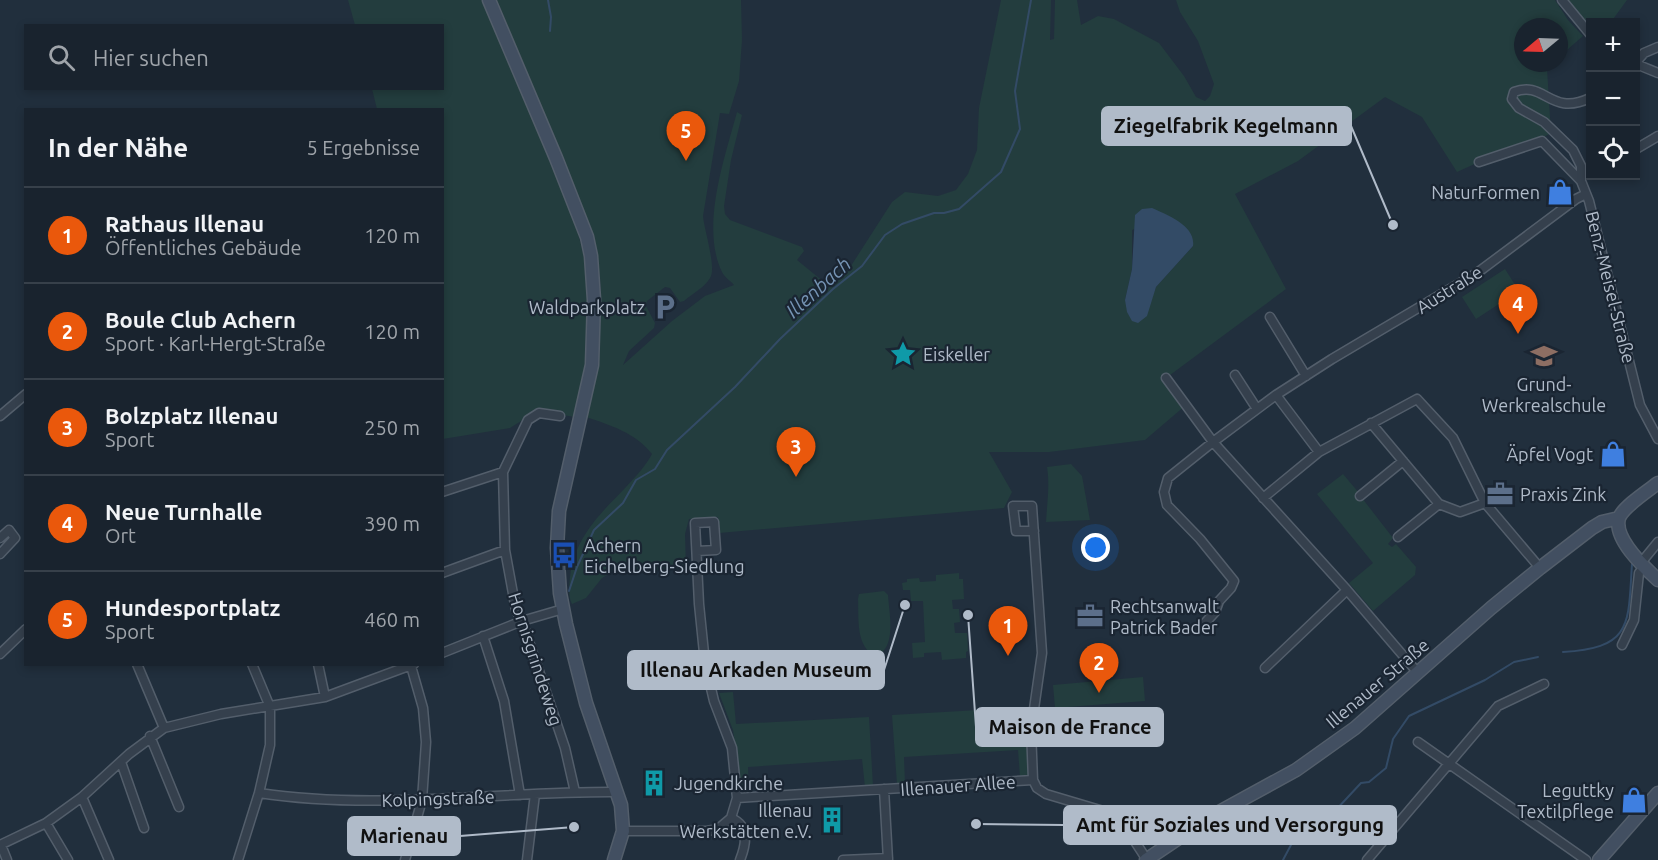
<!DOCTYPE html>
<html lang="de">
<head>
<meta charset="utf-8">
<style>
	body { margin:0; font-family:Ubuntu,sans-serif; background:#262f3a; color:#f1f3f6 }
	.controls { position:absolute; right:18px; top:18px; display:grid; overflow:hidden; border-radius:0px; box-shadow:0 3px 9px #0003 }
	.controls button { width:54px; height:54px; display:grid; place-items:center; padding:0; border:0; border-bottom:2px solid #37404a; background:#19232e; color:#f1f3f6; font:30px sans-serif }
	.compass { position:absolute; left:1514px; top:18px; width:54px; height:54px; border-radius:50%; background:#19232e; box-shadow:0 3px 9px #0003; rotate:251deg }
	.you { position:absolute; left:1096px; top:548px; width:21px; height:21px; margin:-15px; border:4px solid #fff; border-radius:50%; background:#1a73e8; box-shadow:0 0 0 9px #1a73e833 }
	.badge { display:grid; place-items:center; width:39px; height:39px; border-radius:50%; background:#ea580c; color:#fff; font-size:20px; font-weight:700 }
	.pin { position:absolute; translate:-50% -50px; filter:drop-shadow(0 2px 3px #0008) }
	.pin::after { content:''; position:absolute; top:32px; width:21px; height:18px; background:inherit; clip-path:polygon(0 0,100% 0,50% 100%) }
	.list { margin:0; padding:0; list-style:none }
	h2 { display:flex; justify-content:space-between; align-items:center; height:78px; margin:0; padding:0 24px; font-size:26px }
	h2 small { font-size:20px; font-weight:400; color:#9fa4aa }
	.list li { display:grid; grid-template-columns:39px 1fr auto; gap:18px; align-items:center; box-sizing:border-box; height:96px; padding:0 24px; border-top:2px solid #37404a }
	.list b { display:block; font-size:22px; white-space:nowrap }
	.list p { margin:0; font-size:20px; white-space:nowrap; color:#9fa4aa }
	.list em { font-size:20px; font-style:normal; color:#9fa4aa }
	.icon { flex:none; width:33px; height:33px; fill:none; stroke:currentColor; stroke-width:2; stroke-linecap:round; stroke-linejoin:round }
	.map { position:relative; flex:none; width:1658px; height:860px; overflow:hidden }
	.search { position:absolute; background:#19232e; box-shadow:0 3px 9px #0003; left:24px; top:24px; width:420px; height:66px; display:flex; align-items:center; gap:15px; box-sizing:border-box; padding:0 21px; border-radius:0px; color:#9fa4aa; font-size:22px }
	.panel { position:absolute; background:#19232e; box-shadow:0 3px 9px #0003; left:24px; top:108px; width:420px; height:558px; border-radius:0px }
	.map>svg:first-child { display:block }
	.green { fill:#233d3e; fill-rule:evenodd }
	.water { fill:#334b66 }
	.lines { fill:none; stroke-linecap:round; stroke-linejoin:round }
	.stream { stroke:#334b66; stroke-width:2 }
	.street-casing { stroke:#535e6b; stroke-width:11 }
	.secondary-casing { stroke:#535e6b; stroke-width:15 }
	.street { stroke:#35404d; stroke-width:8 }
	.secondary { stroke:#424f61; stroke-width:12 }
	.labels { text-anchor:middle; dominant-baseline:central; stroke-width:4.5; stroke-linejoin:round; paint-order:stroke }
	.poi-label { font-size:18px; fill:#b0bbc9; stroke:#1a2532; text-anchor:end }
	.street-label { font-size:18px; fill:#b0bbc9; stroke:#1a2532 }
	.water-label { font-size:20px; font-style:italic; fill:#7593b3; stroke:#1a2532 }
	.leader { fill:none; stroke:#b0bbc9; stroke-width:2 }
	.callout-dot { fill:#b0bbc9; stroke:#1a2532; stroke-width:2 }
	.callout { fill:#b0bbc9; stroke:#b0bbc9; stroke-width:2 }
	.callout-label { font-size:20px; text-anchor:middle; font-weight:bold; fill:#111 }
</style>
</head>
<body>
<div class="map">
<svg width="1658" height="860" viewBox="0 0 1658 860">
	<rect width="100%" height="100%" fill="#212f3d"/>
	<!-- green -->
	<path class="green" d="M348 0H483L519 88 555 168 575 221 585 261 590 290 588 358 575 417 537 411 510 428 443 439 442 110 377 109 372 89 442 88V26L355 25Z
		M497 0H741L742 40 739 81 729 114 720 113 703 216C704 229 717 269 710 278 705 287 692 294 684 301L680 302 670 288 665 287 647 301 646 306 655 323 654 328 629 351 623 365 672 321 705 296 734 285C731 281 724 277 722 272 700 227 725 157 737 112L742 115 731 160 724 206 725 214 730 220 802 247 804 251 797 260 830 287 849 269 892 202 905 192 938 196 956 190 968 174 977 150 979 108 1001 0H1051L1050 40 1054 39 1055 0H1077L1081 25 1098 16 1114 19 1159 43 1184 76 1196 97 1205 101 1210 96 1214 84 1198 41 1180 12 1176 0H1555L1568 20 1583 36 1559 57V27H1523V63H1552L1547 68 1551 133 1542 138 1478 157 1479 162 1457 172 1422 117 1385 97 1298 161 1235 194 1286 289 1166 378 1186 405 1145 440 1049 452H989L1012 492 1004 508 719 533 718 517 689 519 685 534 686 567 684 569 612 572 602 578 586 598 572 604C568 597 569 586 570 577 575 537 599 515 626 487 636 476 645 467 652 454 636 433 610 425 586 417L599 352 601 302 600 277 587 218ZM1167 215 1176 222 1193 246 1156 287 1151 300H1125L1132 269V230Z
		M1567 0H1627L1611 22H1590V27Z
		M1505 269 1519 291 1476 319 1462 297Z
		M1071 464 1082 476 1090 520 1046 522C1047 503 1050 485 1047 467Z
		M1343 474 1359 493 1356 496 1359 501 1362 498 1393 538 1388 544 1392 547 1396 544 1416 567 1415 575 1373 611 1349 583 1373 563 1317 494Z
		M959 573V579H963L964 599 952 600 953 609H959L960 622 954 623 955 633H967L968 651 966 652V658L942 660 941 652 924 653V657L913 658 912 643 925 642 923 601H911L910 590H903L902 583 907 582V579L919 578 920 582 936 581V575Z
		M884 591 888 595C889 613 897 646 877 656 855 649 859 617 858 599L859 594Z
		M1143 677 1145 701 1055 708 1053 685Z
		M733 692 736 724 869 717 873 786 865 787 862 759 748 767 749 794H742L733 730 719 693Z
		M1031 707 1030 771 1027 776 1020 777 1018 750 904 757 905 784H897L892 715Z"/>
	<!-- water -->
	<path class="water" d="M1152 208C1168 215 1196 226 1193 246L1156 287 1147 316 1138 323 1132 321 1127 312 1125 300 1132 269 1135 215 1142 209Z"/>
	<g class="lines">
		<!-- stream -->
		<path class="stream" d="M548 0 551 17 550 31
			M569 591 577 567 594 530 623 503 636 480 655 469 667 450 735 387 780 339 833 289 862 266 885 235 902 224 934 213H944L959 209 1001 172 1020 129 1015 91 1031 0
			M1563 652C1633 648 1628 624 1632 564
			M1334 812 1361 783 1369 782 1386 768 1393 739 1409 716 1485 680 1514 662 1538 657
			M1283 860 1292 843"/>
		<!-- street casing -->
		<g class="street-casing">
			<path id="street" d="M1562 0 1590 34
				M1636 62 1644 53 1658 47
				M1636 64 1658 73
				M1636 149 1658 136
				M1479 162 1542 141 1581 181 1589 201 1640 405 1658 439
				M1581 181V166L1573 150 1544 122 1519 108 1512 99 1514 92C1545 80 1550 117 1590 98
				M1270 317 1306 376
				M1235 375 1257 409
				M1166 378 1213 442 1347 590 1418 673
				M1276 395 1319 452
				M0 416 26 394
				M560 416 539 413 528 420 503 472 505 550 516 610 522 621 565 748 575 792
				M1371 423 1439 504
				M442 492 503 472
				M1360 496 1403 461
				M1263 498 1319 452 1417 399 1453 438 1485 503 1460 512 1439 504 1398 537
				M1485 503 1540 568
				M1034 531H1016L1013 506H1032L1042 653 1031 730 1033 780 1037 788 1046 794 1110 813 1121 820 1147 860
				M0 538 9 530 15 538 0 554
				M1640 564 1658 542
				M442 573 505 550
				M1205 623 1215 612 1219 601 1231 588 1234 581 1200 539 1167 505 1164 492 1168 478 1213 442 1276 395 1332 359 1477 273 1576 199 1586 194
				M483 636 504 701 520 795
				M1622 645 1634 620 1639 573 1644 567
				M442 653 522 621 563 609
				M0 654 26 629
				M137 664 164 728
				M318 664 325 697
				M1265 668 1347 590
				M150 736 179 807
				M1418 742 1586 860
				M121 762 144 828
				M884 789 888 860
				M259 793C378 811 498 791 617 792
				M82 797 109 860
				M737 798 1033 780
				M731 818C750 826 746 845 740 860
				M46 823 68 860
				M623 831H707L718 829 731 818 737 798 732 748 714 701 705 663 699 604 695 523 714 522 716 550 697 551
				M0 845 46 823 82 797 129 754 164 728 221 714 325 697 414 664
				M1 845 7 860
				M238 860 259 793 270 745V707L252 664
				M405 860 422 800 426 742 423 708 411 666
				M527 860 535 794
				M843 860 888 858
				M1367 860 1498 706 1544 684"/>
		</g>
		<!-- secondary casing -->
		<g class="secondary-casing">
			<path id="secondary" d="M489 0 556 158 587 237 591 256 594 300 592 365 559 511 557 548 560 593 566 624 586 703 621 805 623 831 614 860
				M1658 483C1649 490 1623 507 1619 518 1613 539 1645 568 1658 580
				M1146 860 1210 817 1296 770 1355 728 1491 608 1540 568 1592 528 1602 522 1619 518
				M1599 860 1658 793"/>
		</g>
		<!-- street -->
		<use href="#street" class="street"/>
		<!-- secondary -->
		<use href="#secondary" class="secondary"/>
	</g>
	<!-- icons -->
	<defs>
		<g id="shop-bare" transform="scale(2.07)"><path d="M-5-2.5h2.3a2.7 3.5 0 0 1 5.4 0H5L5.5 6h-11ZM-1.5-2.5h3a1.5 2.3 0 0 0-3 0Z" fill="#3f7fe0" stroke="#1a2532" stroke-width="2.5" paint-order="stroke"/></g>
		<g id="parking-bare" transform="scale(2.07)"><path d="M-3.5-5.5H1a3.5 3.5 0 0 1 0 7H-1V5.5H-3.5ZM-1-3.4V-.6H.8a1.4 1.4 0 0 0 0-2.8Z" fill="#5c6f8a" stroke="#1a2532" stroke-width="2.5" paint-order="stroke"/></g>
		<g id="sight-bare" transform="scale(2.07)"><path d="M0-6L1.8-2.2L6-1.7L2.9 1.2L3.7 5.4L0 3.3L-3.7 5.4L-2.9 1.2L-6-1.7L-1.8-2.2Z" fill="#0f9aa8" stroke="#1a2532" stroke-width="2.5" paint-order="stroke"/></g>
		<g id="school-bare" transform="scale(2.07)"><path d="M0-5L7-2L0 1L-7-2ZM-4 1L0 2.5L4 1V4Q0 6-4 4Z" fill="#8d6e63" stroke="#1a2532" stroke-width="2.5" paint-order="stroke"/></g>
		<g id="office-bare" transform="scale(2.07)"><path d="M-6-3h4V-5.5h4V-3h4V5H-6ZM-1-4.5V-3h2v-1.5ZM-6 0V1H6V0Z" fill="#5c6f8a" stroke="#1a2532" stroke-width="2.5" paint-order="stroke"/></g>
		<g id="bus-bare" transform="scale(2.07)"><path d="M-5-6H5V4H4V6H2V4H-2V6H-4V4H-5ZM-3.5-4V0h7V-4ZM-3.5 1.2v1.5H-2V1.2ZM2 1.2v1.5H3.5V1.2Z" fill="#1a4fb4" stroke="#1a2532" stroke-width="2.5" paint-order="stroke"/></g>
		<g id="building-bare" transform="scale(2.07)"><path d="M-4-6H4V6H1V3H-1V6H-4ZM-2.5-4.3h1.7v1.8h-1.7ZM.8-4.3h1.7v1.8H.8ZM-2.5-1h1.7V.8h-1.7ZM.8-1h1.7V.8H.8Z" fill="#0f9aa8" stroke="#1a2532" stroke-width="2.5" paint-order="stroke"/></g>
	</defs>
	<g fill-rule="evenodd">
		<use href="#shop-bare" x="1560" y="192"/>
		<use href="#parking-bare" x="665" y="307"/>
		<use href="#sight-bare" x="903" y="354"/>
		<use href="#school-bare" x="1544" y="356"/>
		<use href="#shop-bare" x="1613" y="454"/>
		<use href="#office-bare" x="1500" y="494"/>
		<use href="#bus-bare" x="564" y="555"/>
		<use href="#office-bare" x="1090" y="616"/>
		<use href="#building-bare" x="654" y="783"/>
		<use href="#shop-bare" x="1634" y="800"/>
		<use href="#building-bare" x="832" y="820"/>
	</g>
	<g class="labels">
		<!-- poi labels -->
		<g class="poi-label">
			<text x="1540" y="192">NaturFormen</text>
			<text x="645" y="307">Waldparkplatz</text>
			<text x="923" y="354" text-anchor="start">Eiskeller</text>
			<text x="1544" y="384" text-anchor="middle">Grund-<tspan x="1544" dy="21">Werkrealschule</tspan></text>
			<text x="1593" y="454">Äpfel Vogt</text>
			<text x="1520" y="494" text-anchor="start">Praxis Zink</text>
			<text x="584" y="545" text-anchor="start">Achern<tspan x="584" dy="21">Eichelberg-Siedlung</tspan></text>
			<text x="1110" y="606" text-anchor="start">Rechtsanwalt<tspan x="1110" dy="21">Patrick Bader</tspan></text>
			<text x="674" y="783" text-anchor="start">Jugendkirche</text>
			<text x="1614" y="790">Leguttky<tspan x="1614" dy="21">Textilpflege</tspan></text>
			<text x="812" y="810">Illenau<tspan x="812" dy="21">Werkstätten e.V.</tspan></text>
		</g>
		<!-- street labels -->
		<g class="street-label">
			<text transform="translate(1611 287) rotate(76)">Benz-Meisel-Straße</text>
			<text transform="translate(1449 289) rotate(-32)">Austraße</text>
			<text transform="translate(536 659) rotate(72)">Hornisgrindeweg</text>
			<text transform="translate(1377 683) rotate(-40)">Illenauer Straße</text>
			<text transform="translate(958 785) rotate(-4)">Illenauer Allee</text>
			<text transform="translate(438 798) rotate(-2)">Kolpingstraße</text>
		</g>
		<!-- water labels -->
		<g class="water-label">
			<text transform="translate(818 287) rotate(-42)">Illenbach</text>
		</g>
	</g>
	<!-- callouts -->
	<path class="leader" d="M1393 225L1351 126M905 605L884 670M968 615L976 727M976 824L1064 825M574 827L460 836"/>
	<g class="callout-dot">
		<circle cx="1393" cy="225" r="6"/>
		<circle cx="905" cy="605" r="6"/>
		<circle cx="968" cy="615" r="6"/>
		<circle cx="976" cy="824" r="6"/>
		<circle cx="574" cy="827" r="6"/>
	</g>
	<g class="callout">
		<rect x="1102" y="107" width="249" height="38" rx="6"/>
		<rect x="628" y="651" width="256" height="38" rx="6"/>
		<rect x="976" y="708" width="187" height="38" rx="6"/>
		<rect x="1064" y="806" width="332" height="38" rx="6"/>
		<rect x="348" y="817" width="112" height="38" rx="6"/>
	</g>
	<g class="callout-label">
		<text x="1226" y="133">Ziegelfabrik Kegelmann</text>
		<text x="756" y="677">Illenau Arkaden Museum</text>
		<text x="1070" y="734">Maison de France</text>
		<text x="1230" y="832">Amt für Soziales und Versorgung</text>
		<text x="404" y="843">Marienau</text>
	</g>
</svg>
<div class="controls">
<button>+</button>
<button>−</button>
<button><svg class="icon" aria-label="locate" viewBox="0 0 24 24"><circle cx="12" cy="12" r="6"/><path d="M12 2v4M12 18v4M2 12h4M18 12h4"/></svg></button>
</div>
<svg class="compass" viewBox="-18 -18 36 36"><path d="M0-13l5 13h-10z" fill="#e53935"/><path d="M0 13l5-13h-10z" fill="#9fa4aa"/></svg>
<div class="you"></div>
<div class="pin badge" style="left:1008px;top:656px">1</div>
<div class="pin badge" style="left:1099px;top:693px">2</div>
<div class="pin badge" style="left:796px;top:477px">3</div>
<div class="pin badge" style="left:1518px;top:334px">4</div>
<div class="pin badge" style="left:686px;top:161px">5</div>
<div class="search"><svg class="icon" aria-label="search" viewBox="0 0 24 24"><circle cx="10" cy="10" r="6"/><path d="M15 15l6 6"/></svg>Hier suchen</div>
<section class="panel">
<h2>In der Nähe<small>5 Ergebnisse</small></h2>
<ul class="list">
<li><span class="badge">1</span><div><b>Rathaus Illenau</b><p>Öffentliches Gebäude</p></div><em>120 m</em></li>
<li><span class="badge">2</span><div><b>Boule Club Achern</b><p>Sport · Karl-Hergt-Straße</p></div><em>120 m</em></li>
<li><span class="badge">3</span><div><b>Bolzplatz Illenau</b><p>Sport</p></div><em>250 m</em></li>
<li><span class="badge">4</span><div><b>Neue Turnhalle</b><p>Ort</p></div><em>390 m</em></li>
<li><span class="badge">5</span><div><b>Hundesportplatz</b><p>Sport</p></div><em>460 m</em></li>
</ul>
</section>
</div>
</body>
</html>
